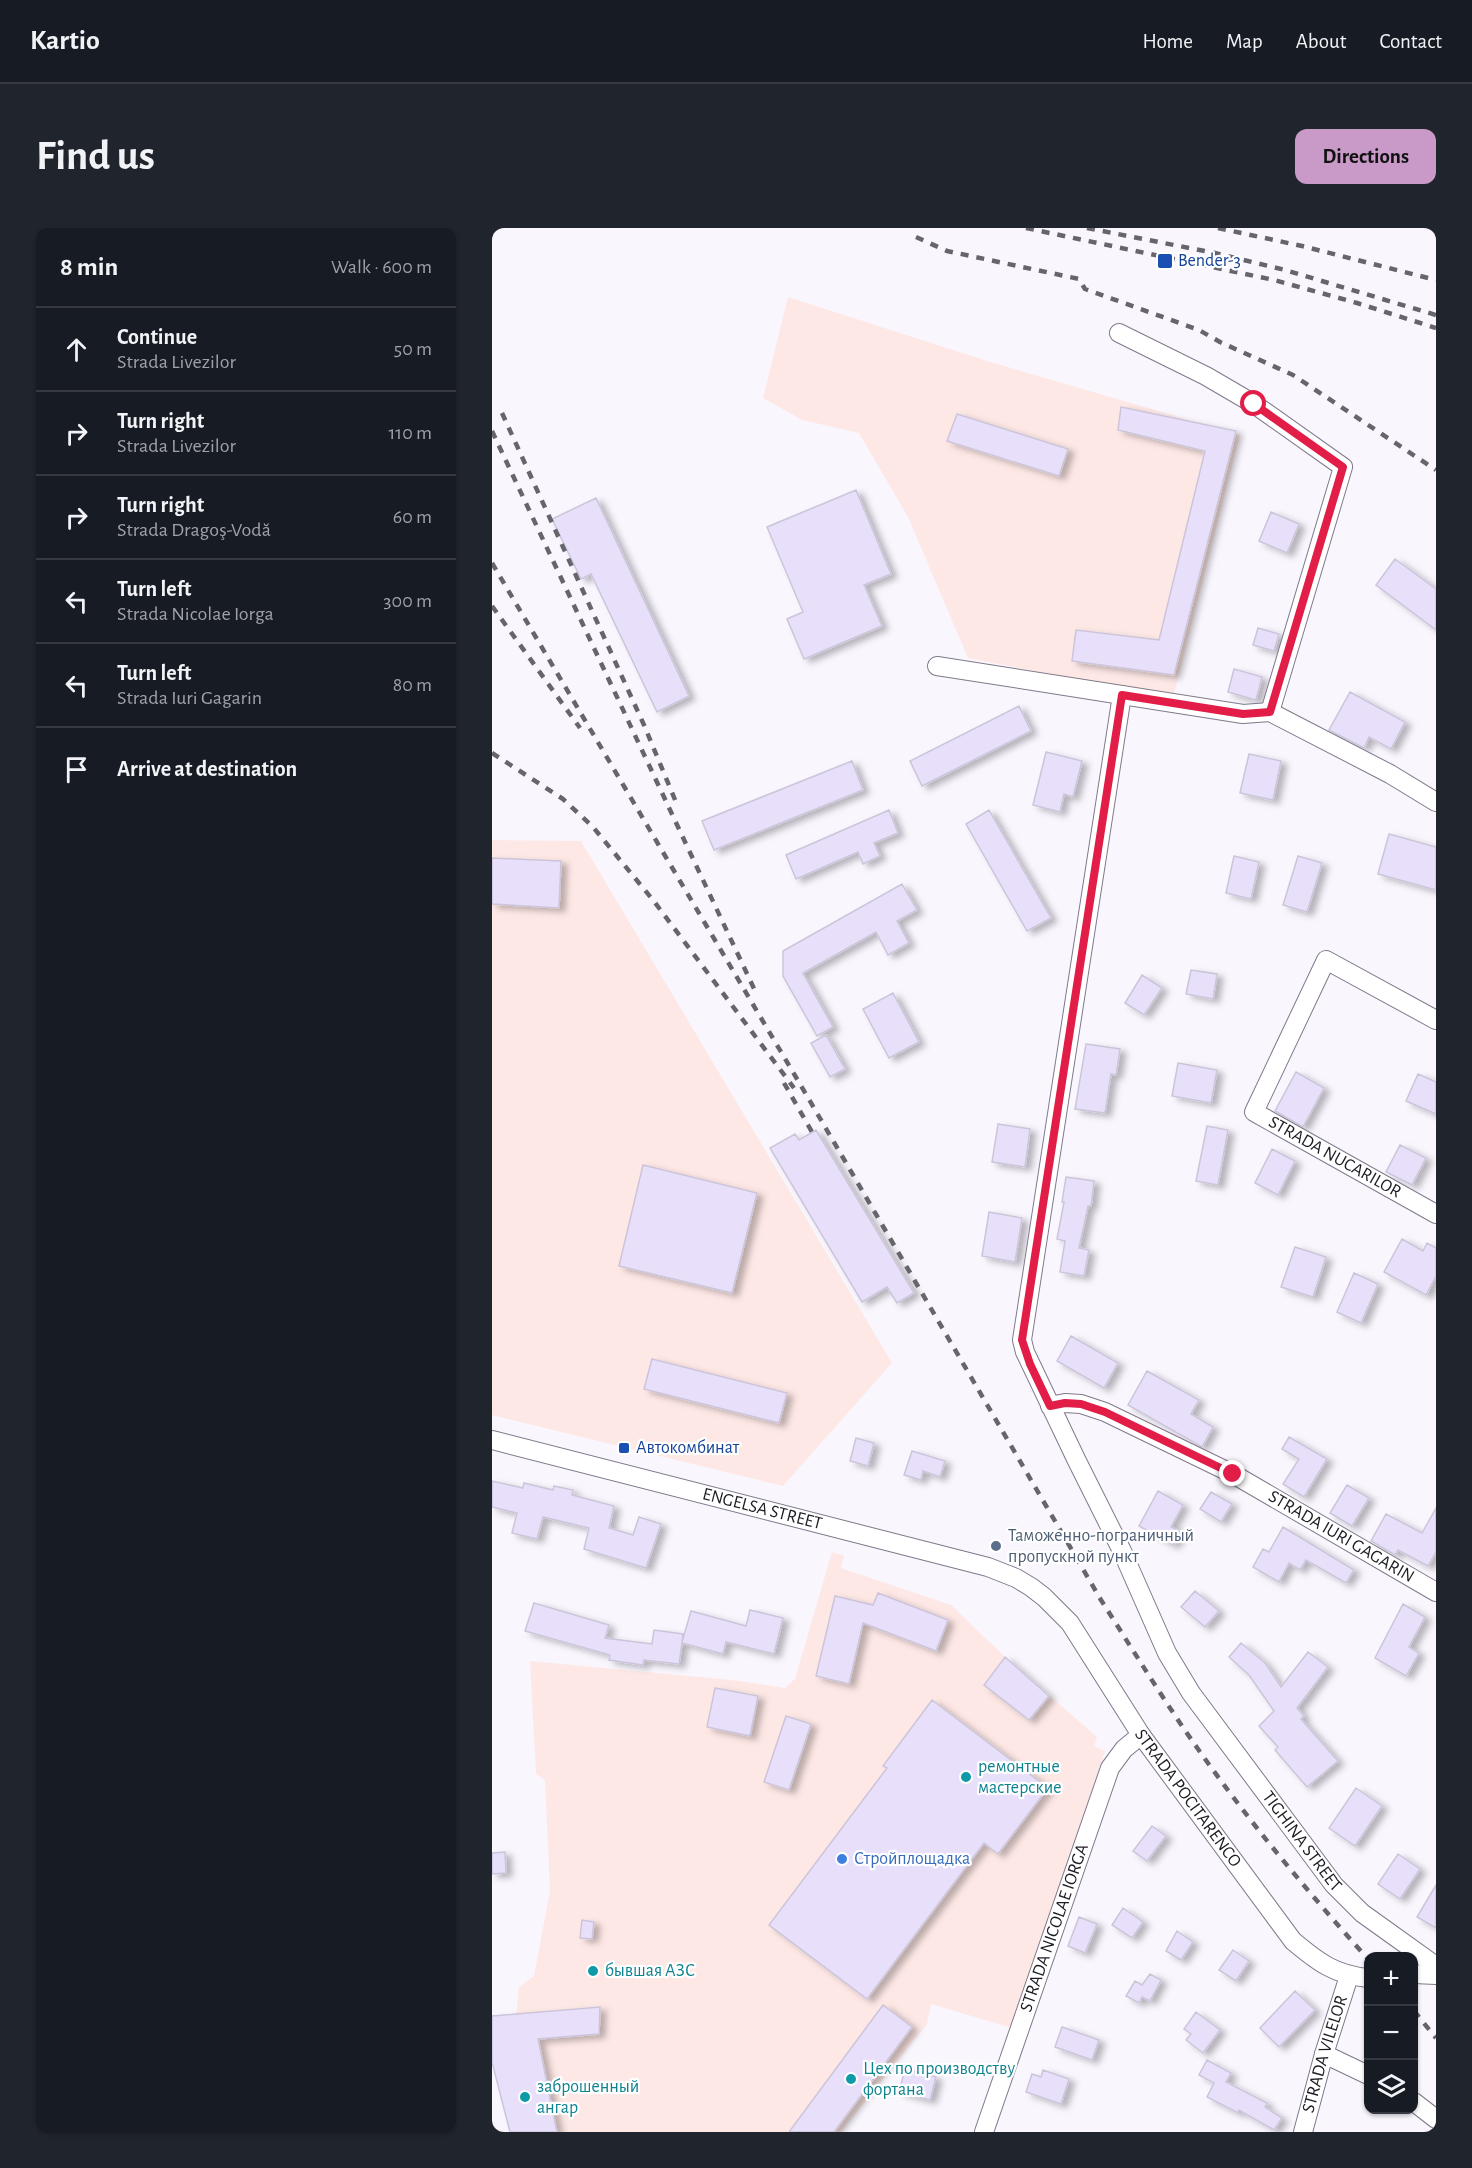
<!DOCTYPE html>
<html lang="en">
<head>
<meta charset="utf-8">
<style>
	body { margin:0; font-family:"Alegreya Sans",sans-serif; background:#20242c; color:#f1f3f6 }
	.controls { position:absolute; right:18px; bottom:18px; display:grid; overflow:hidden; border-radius:12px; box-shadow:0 2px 4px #0004 }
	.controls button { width:54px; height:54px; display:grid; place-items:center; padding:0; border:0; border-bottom:2px solid #363941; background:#171b24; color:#f1f3f6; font:30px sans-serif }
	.stop { position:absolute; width:18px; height:18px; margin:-14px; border:4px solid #e11d48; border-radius:50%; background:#fff }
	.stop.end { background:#e11d48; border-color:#fff; box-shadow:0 2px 6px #0008 }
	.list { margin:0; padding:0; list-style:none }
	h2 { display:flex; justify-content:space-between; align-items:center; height:78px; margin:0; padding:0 24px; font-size:26px }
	h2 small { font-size:20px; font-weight:400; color:#9ea1a6 }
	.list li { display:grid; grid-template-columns:39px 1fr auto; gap:18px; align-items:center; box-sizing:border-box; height:84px; padding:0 24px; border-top:2px solid #363941 }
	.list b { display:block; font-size:22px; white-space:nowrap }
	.list p { margin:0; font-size:20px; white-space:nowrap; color:#9ea1a6 }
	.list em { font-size:20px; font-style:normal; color:#9ea1a6 }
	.icon { flex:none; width:33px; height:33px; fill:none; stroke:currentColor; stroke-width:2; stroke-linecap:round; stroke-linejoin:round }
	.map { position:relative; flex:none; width:944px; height:1904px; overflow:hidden; border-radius:12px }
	header { display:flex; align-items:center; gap:36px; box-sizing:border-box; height:84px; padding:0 30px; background:#171b24; border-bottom:2px solid #363941 }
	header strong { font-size:28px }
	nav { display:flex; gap:33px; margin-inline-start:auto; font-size:21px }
	.intro { display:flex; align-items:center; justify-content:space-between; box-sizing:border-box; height:144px; padding:0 36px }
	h1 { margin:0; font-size:42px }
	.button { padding:15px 27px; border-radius:12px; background:#c99ac8; color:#111; font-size:21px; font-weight:700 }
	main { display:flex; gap:36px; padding:0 36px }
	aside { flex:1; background:#171b24; border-radius:12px; box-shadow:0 2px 4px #0004 }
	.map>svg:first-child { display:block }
	.industrial { fill:#fee8e6 }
	.building { fill:#e8dffa; stroke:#ccc5d9; stroke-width:1.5; filter:url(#shadow) }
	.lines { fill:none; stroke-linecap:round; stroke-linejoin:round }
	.minor-casing { stroke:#7f798a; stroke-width:20 }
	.minor { stroke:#fff; stroke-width:18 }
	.rail { stroke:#67656c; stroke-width:4.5; stroke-dasharray:8 8; stroke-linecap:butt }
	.route { stroke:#e11d48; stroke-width:8 }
	.transit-dot { fill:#1a4fb4; stroke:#fff; stroke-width:2 }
	.service-dot { fill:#5c6f8a; stroke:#fff; stroke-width:2 }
	.culture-dot { fill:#0f9aa8; stroke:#fff; stroke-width:2 }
	.shop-dot { fill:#3f7fe0; stroke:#fff; stroke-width:2 }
	.labels { text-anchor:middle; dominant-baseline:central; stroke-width:4.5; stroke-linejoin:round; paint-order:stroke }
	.transit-label { font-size:18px; fill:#164399; stroke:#fff; text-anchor:start }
	.street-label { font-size:18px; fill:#1e1c23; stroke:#fff }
	.service-label { font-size:18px; fill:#4e5e75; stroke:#fff; text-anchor:start }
	.culture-label { font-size:18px; fill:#0d838f; stroke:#fff; text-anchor:start }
	.shop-label { font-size:18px; fill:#366cbe; stroke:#fff; text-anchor:start }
</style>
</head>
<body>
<header>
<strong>Kartio</strong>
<nav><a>Home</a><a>Map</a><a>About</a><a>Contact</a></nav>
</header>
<div class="intro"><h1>Find us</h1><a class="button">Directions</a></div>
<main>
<aside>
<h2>8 min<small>Walk · 600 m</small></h2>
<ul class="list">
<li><svg class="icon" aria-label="ahead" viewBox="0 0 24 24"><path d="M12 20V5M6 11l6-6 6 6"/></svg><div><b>Continue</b><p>Strada Livezilor</p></div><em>50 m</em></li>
<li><svg class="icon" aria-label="right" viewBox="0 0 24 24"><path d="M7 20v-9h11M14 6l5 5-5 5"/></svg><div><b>Turn right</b><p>Strada Livezilor</p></div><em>110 m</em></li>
<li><svg class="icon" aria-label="right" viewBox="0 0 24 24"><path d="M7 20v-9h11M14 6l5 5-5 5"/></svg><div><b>Turn right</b><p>Strada Dragoş-Vodă</p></div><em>60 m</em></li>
<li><svg class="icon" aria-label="left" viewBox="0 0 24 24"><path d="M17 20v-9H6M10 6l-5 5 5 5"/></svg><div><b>Turn left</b><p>Strada Nicolae Iorga</p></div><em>300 m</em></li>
<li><svg class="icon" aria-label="left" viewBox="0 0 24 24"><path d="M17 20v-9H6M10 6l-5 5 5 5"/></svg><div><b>Turn left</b><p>Strada Iuri Gagarin</p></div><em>80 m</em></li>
<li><svg class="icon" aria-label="arrive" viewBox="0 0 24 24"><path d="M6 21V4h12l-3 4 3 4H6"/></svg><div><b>Arrive at destination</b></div></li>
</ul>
</aside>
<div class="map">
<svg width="944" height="1904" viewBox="0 0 944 1904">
	<defs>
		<filter id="shadow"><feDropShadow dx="6" dy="3.5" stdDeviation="3" flood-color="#0004"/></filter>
	</defs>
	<rect width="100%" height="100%" fill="#f9f6fe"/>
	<!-- industrial -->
	<path class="industrial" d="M296 69 495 133 748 207 681 470 476 430 416 289 367 205 310 192 271 170Z
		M0 612 89 613 400 1135 291 1258 0 1187Z
		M340 1324 352 1328 349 1340 459 1377 513 1429 605 1509 602 1518 613 1523 520 1800 439 1776 435 1796 349 1904H18L0 1834V1788L24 1787 27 1759 42 1748 58 1663 53 1552 44 1546 38 1433 240 1452 293 1460 303 1451Z"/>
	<!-- building -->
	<path class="building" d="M629 179 744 203 682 447 580 433 584 402 667 412 713 223 626 202Z
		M465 186 576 221 567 248 455 213Z
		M364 262 399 346 372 357 390 398 312 431 295 391 311 384 275 299Z
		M104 270 197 468 165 484 99 346 89 351 60 291Z
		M779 284 807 296 795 325 767 313Z
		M903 331 944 361V402L884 357Z
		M766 400 787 406 782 423 761 417Z
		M742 441 770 449 764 472 736 464Z
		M858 464 913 494 899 521 877 509 872 520 837 502Z
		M527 478 539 503 430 558 418 533Z
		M554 524 590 533 581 569 572 566 568 584 541 577Z
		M757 526 789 533 781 572 748 565Z
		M360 533 371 562 222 622 210 593Z
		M397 582 406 605 382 615 388 628 371 636 366 624 304 651 294 627Z
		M497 582 559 690 535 703 474 596Z
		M897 606 944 619V662L886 646Z
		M742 628 767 634 759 671 734 665Z
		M806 628 830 635 815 684 791 677Z
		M0 630 69 633 67 680 0 676Z
		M410 656 425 682 405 693 417 715 396 727 384 704 311 745 341 799 325 808 291 748V723Z
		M699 742 725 746 721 771 694 766Z
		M650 747 670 760 652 787 633 775Z
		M401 765 427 814 397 830 371 781Z
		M334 807 353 841 338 849 319 815Z
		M594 816 628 821 624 847 619 846 613 885 583 881Z
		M686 835 725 842 719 875 680 868Z
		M804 844 832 860 811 899 783 883Z
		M926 846 944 854V886L914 873Z
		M506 896 538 901 533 939 500 934Z
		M715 898 736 902 726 957 704 953Z
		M324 902 422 1065 405 1075 395 1059 370 1074 278 920 303 906 307 912Z
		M908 917 934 930 920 957 894 944Z
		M780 921 803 933 786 967 763 955Z
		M151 937 265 965 240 1065 127 1038Z
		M574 949 602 953 599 978H596L587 1020 597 1022 592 1048 568 1044 573 1013 565 1011 572 974H570Z
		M497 984 530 990 523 1034 490 1028Z
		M910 1011 931 1023 935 1015 944 1020V1048L934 1067 892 1044Z
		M803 1019 834 1029 821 1069 789 1059Z
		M862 1045 886 1056 869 1095 845 1084Z
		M579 1108 626 1135 612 1160 565 1133Z
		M160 1131 295 1165 287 1195 152 1161Z
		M655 1143 707 1172 699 1186 721 1199 710 1219 636 1177Z
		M797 1209 835 1231 812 1269 791 1256 807 1231 790 1221Z
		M364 1210 382 1215 376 1238 358 1233Z
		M420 1223 453 1233 448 1249 431 1243 429 1252 412 1247Z
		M0 1253 31 1260 32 1255 61 1262 62 1258 81 1262 80 1267 122 1278 117 1300 141 1307 147 1289 169 1296 154 1340 92 1321 97 1300 51 1289 45 1311 20 1305 25 1285 0 1279Z
		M855 1257 877 1270 860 1298 838 1285Z
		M666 1263 691 1277 679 1299 689 1304 681 1317 647 1298Z
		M719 1264 740 1276 729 1294 708 1281Z
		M944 1280V1324L936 1338 906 1322 903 1327 879 1313 894 1286 930 1305Z
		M791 1299 862 1342 854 1355 814 1332 808 1342 797 1335 787 1354 761 1339 771 1321 777 1324Z
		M703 1363 727 1383 713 1399 689 1379Z
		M386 1365 456 1392 444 1423 371 1395 357 1456 324 1448 343 1368 381 1377Z
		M42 1375 117 1397 113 1410 160 1416 162 1402 191 1406 190 1414 199 1383 254 1398 258 1382 291 1390 282 1426 234 1414 231 1426 190 1415 187 1436 152 1432 151 1437 117 1432 118 1427 33 1403Z
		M911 1376 933 1389 917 1419 927 1425 914 1448 883 1430Z
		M749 1415 773 1435 789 1459 816 1424 836 1439 805 1480 812 1488 809 1491 846 1533 815 1559 783 1522 786 1519 767 1498 782 1483 757 1447 737 1429Z
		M513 1429 557 1468 537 1492 492 1457Z
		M223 1460 266 1468 258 1508 215 1499Z
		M440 1472 556 1560 506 1626 492 1615 375 1771 277 1697 395 1540 391 1538Z
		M294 1488 319 1496 297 1562 272 1554Z
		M864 1560 890 1578 863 1618 837 1600Z
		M660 1598 674 1608 655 1633 641 1623Z
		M13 1624 14 1645 0 1646V1625Z
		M906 1626 928 1641 908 1671 886 1656Z
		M944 1657V1700L925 1689Z
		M631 1680 651 1694 640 1710 620 1697Z
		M587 1689 605 1696 593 1725 576 1718Z
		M90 1692 102 1694 100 1711 88 1710Z
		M685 1703 701 1714 689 1732 674 1723Z
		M741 1722 757 1733 744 1753 727 1742Z
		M658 1746 669 1752 658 1773 650 1769 647 1775 634 1768 643 1753 650 1757Z
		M803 1763 823 1782 787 1819 768 1800Z
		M391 1777 420 1799 342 1904H297Z
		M108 1779 107 1806 46 1811 65 1904H18L0 1834V1788Z
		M704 1784 728 1802 711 1825 694 1812 699 1806 692 1801Z
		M570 1799 607 1812 600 1832 563 1819Z
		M715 1832 739 1845 734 1854 775 1875 773 1879 790 1890 782 1902 747 1882 746 1885 715 1869 722 1855 707 1847Z
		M413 1841 444 1849 438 1872 407 1864Z
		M551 1842 577 1851 569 1876 534 1864 540 1846 549 1849Z"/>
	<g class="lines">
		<!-- minor casing -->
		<g class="minor-casing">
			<g id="minor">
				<path d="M627 105 714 148 762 176 851 239 778 484"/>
				<path d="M445 438 751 486 778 484 898 546 944 574"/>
				<path id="s1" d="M630 467 530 1112 533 1124 584 1231 630 1323 675 1425 699 1465 842 1657 870 1685 944 1738"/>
				<path id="s2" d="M944 792 834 732 762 884 944 986"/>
				<path id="s3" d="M558 1178 573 1175 589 1176 613 1184 741 1246 944 1364"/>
				<path id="s4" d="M0 1212 496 1339 524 1350 539 1359 552 1369 578 1395 649 1507 801 1713C826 1734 843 1747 876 1750"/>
				<path d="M922 1746 944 1747"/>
				<path d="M832 1826 876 1847"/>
				<path d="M922 1874 944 1891"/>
				<path id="s5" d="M492 1904 618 1540 632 1521 649 1507"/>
				<path id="s6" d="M811 1904 832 1826 857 1748"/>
			</g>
		</g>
		<!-- minor -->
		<use href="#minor" class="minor"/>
		<!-- rail -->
		<path class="rail" d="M534 0 782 52 865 75 944 100
			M595 0 723 25 793 42 944 87
			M726 0 810 18 944 52
			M424 9 455 23 587 51 593 61 707 102 728 114 801 147 944 242
			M10 185 152 497 186 579
			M0 203 265 767
			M0 335 308 856 609 1372C641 1422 672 1473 706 1521 758 1595 816 1664 876 1731
			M0 378 88 500
			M0 525 71 571 101 599 161 672 302 860
			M292 855 320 904
			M922 1783 944 1810"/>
	</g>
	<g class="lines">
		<!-- route -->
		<path class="route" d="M741 1246 613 1184 589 1176 573 1175 558 1178 538 1136 530 1112 630 467 751 486 778 484 851 239 762 176"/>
	</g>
	<!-- markers -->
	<g class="transit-dot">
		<rect x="665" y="25" width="16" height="16" rx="3"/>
		<rect x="126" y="1214" width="12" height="12" rx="3"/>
	</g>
	<circle class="service-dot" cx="504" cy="1318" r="6"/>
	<g class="culture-dot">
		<circle cx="474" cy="1549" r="6"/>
		<circle cx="101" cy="1743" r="6"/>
		<circle cx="359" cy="1851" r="6"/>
		<circle cx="33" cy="1869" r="6"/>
	</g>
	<circle class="shop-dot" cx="350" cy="1631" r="6"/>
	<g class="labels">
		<!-- transit labels -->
		<g class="transit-label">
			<text x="686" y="33">Bender-3</text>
			<text x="144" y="1220">Автокомбинат</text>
		</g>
		<!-- street labels -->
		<g class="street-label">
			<text stroke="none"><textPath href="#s2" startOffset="386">STRADA NUCARILOR</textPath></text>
			<text stroke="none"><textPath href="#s4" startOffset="279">ENGELSA STREET</textPath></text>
			<text stroke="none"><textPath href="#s3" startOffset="324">STRADA IURI GAGARIN</textPath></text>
			<text stroke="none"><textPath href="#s4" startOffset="824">STRADA POCITARENCO</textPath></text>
			<text stroke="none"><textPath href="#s1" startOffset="1230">TIGHINA STREET</textPath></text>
			<text stroke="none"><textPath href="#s5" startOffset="216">STRADA NICOLAE IORGA</textPath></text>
			<text stroke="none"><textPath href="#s6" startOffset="81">STRADA VILELOR</textPath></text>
		</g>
		<!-- service labels -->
		<g class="service-label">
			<text x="516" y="1308">Таможенно-пограничный<tspan x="516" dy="21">пропускной пункт</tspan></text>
		</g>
		<!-- culture labels -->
		<g class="culture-label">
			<text x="486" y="1539">ремонтные<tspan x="486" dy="21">мастерские</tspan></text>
			<text x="113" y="1743">бывшая АЗС</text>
			<text x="371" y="1841">Цех по производству<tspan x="371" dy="21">фортана</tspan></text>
			<text x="45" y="1859">заброшенный<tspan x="45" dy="21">ангар</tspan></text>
		</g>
		<!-- shop labels -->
		<g class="shop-label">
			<text x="362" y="1631">Стройплощадка</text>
		</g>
	</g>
</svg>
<div class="controls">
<button>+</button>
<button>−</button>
<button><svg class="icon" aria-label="layers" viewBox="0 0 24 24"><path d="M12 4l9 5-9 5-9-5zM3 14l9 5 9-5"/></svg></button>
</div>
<div class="stop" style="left:762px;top:176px"></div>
<div class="stop end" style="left:741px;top:1246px"></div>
</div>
</main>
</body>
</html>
